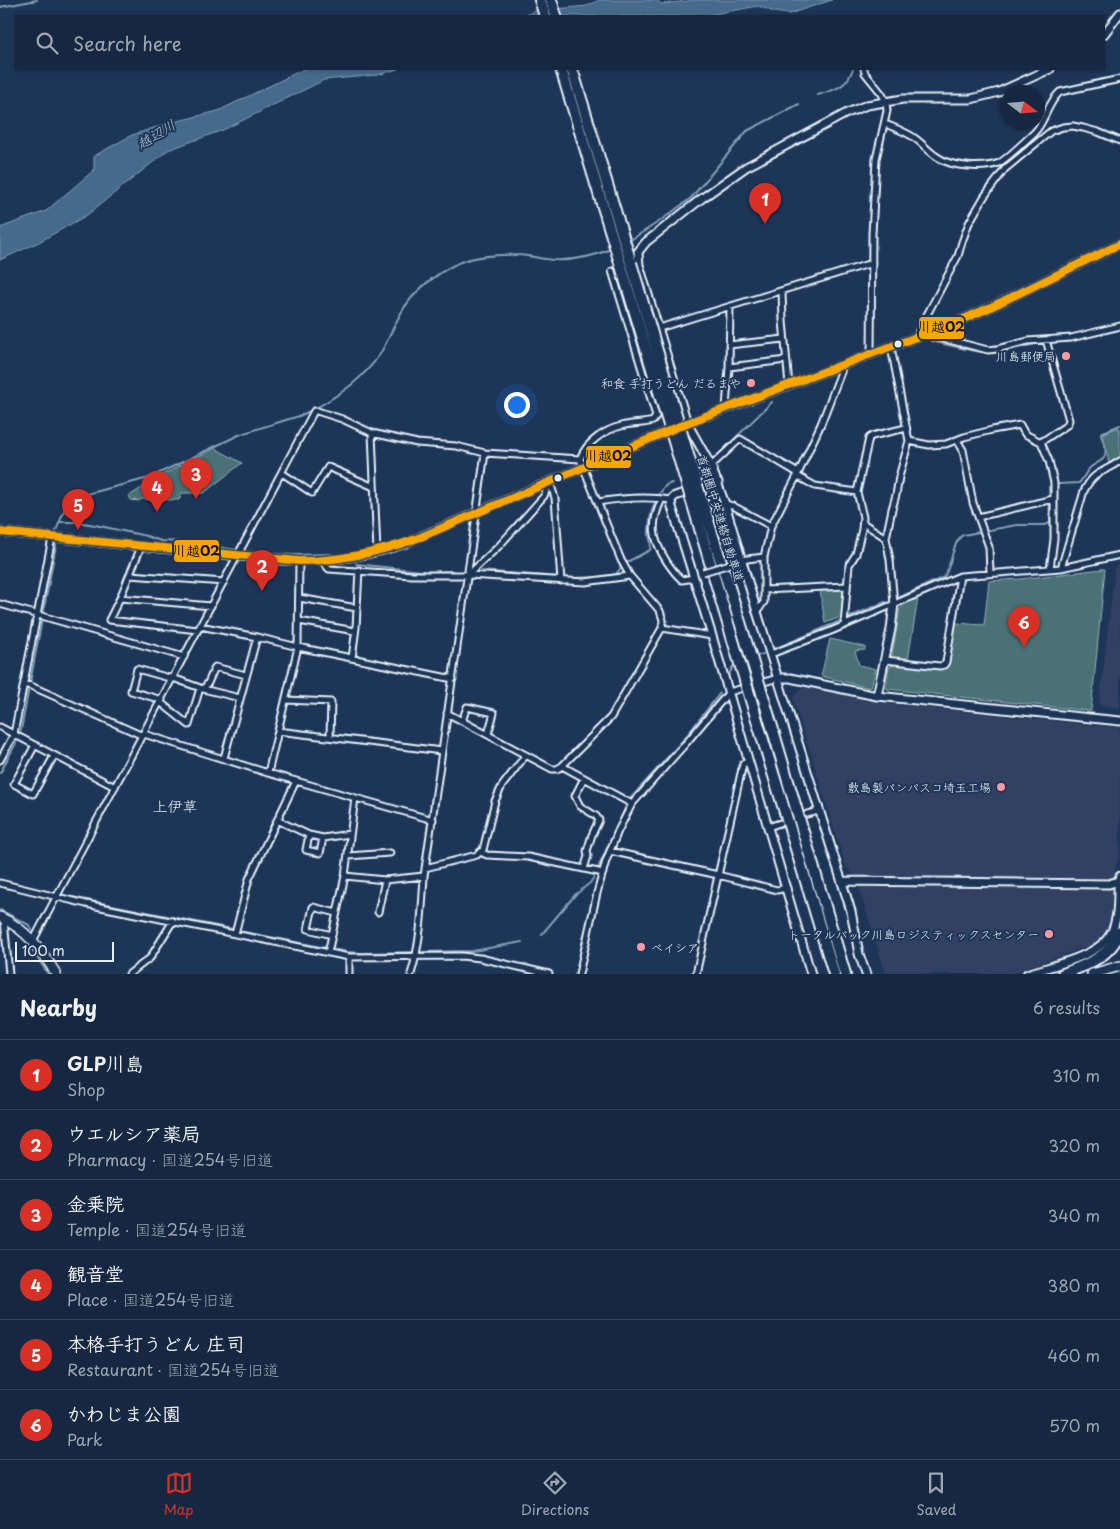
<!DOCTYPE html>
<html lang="en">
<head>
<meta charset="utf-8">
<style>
	body { margin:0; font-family:"Playpen Sans","Klee One",sans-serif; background:#23344c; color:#f1f3f6 }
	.compass { position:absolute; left:1000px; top:85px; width:45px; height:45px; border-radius:50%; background:#162841; box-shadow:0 1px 4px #0004; rotate:106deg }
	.scale { position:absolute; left:15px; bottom:12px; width:99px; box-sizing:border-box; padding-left:5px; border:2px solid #e8f1f8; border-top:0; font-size:14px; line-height:18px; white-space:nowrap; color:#e8f1f8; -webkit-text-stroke:4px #1d3557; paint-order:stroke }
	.you { position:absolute; left:516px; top:404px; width:18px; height:18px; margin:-12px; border:4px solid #fff; border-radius:50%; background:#1a73e8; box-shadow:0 0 0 8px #1a73e833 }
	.badge { display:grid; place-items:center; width:32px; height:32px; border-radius:50%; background:#d93025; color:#fff; font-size:16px; font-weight:700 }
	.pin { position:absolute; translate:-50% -41px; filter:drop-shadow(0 1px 2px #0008) }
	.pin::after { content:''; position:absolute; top:26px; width:18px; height:15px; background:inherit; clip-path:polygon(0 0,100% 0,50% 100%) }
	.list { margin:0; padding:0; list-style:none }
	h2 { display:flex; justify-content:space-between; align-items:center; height:65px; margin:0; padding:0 20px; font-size:21px }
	h2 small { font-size:16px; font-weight:400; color:#9ea6b1 }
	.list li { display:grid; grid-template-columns:32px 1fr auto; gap:15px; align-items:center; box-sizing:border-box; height:70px; padding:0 20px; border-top:1px solid #35445a }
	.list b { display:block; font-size:19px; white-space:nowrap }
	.list p { margin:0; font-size:16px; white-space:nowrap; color:#9ea6b1 }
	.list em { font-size:16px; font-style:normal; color:#9ea6b1 }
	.icon { flex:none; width:28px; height:28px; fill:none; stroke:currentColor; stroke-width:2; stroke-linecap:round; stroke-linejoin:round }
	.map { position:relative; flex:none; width:1120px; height:974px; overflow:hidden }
	.search { position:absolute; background:#162841; box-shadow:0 1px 4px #0004; left:15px; right:15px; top:15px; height:55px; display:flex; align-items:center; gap:12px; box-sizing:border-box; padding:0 18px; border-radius:0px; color:#9ea6b1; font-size:19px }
	.sheet { height:485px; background:#162841 }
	nav { display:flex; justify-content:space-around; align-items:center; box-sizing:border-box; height:70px; border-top:1px solid #35445a; background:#162841; font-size:14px; color:#9ea6b1 }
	nav a { display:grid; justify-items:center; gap:2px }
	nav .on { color:#d93025 }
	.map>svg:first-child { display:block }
	.built { fill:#304164 }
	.green { fill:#487176; stroke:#98b1b7 }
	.water { fill:#446a8b; stroke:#86a0b7 }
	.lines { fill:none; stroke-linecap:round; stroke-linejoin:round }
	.stream { stroke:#86a0b7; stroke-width:2 }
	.minor-casing { stroke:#e8f1f8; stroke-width:9 }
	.tertiary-casing { stroke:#e8f1f8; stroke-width:11 }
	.primary-casing { stroke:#e8f1f8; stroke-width:12 }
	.trunk-casing { stroke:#e8f1f8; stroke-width:12 }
	.motorway-casing { stroke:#e8f1f8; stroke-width:14 }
	.minor { stroke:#1d3557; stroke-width:5 }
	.tertiary { stroke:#1d3557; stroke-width:7 }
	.primary { stroke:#1d3557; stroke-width:9 }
	.trunk { stroke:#1d3557; stroke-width:9 }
	.motorway { stroke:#1d3557; stroke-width:10 }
	.minor-bridge-casing { stroke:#e8f1f8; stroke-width:9; stroke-linecap:butt }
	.motorway-bridge-casing { stroke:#e8f1f8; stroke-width:14; stroke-linecap:butt }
	.minor-bridge { stroke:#1d3557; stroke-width:5 }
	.motorway-bridge { stroke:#1d3557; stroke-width:10 }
	.bus-1-casing { stroke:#1d3557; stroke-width:11 }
	.bus-1 { stroke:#f7a600; stroke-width:8 }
	.bus-dot { fill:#e8f1f8; stroke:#1d3557; stroke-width:2 }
	.poi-dot { fill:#ff9aa2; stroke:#1d3557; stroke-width:2 }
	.labels { text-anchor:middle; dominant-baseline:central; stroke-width:4; stroke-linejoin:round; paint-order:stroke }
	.poi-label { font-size:12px; fill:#e8f1f8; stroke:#1d3557; text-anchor:end }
	.street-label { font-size:12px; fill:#e8f1f8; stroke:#1d3557 }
	.water-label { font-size:14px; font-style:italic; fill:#afc2d2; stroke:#1d3557 }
	.quarter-label { font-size:15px; fill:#e8f1f8; stroke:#1d3557 }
	.line-badge { stroke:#1d3557; stroke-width:2 }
	.pale-badge-label { font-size:14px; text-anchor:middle; font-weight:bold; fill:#111 }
</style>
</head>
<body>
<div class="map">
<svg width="1120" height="974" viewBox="0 0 1120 974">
	<rect width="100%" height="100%" fill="#1d3557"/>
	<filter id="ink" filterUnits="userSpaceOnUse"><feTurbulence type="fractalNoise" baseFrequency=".02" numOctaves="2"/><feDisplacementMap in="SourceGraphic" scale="10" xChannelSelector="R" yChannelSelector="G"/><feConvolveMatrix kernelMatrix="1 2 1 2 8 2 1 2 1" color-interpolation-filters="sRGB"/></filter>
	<g filter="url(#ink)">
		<!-- built -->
		<path class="built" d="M1120 565V708L1099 705 1115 567Z
			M804 685 882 703 1120 728V856L1116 865 1110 920 1105 933 1096 943 1010 974H886L855 876 846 867 793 698Z"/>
		<!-- green -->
		<path class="green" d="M1116 428H1120V457L1109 464 1103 434Z
			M215 448 242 463 204 493H182L179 500 142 499 138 501 131 500 129 496 162 475Z
			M1102 569H1105L1091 711 887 689 885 687 889 667 896 664 941 670 949 665 956 623 984 625 989 581 1021 579Z
			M842 589 843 591 841 617 825 623 820 590Z
			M918 598 908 660 893 658 892 656 900 609 904 604Z
			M830 639 865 647V650L855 651 859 665 876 669 871 687 870 688 821 676Z"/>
		<!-- water -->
		<path class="water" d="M599 0H656L662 4 696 0H832L789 14 774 12 758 6 704 16H524L534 11 587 6Z
			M304 69H398L377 75 324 80 223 130 168 150 87 215 39 242 0 260V228L46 211 94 170V156L132 135 166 124 218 111Z"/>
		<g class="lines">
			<!-- stream -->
			<path class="stream" d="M0 7 37 0
				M818 95C836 89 846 88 853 69
				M629 241 660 221 691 198 747 131 799 104
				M931 341 974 351 996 353 1040 343 1072 341 1120 330
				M316 408C341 394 364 378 380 354 388 341 393 327 401 313 412 293 433 276 454 265 470 256 499 254 517 255 529 255 540 259 552 260 572 261 592 257 611 249
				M714 459 772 402
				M658 496 666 485 672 483
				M61 522H77L95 525 146 536 161 541 181 542 238 550
				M56 531 65 508 73 500 83 495 149 478 241 434 299 416 310 411
				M242 551 293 555 331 554
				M627 562 650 550C652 544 650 540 649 534 649 523 651 510 656 500
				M356 564 430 572 453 571
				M481 571 573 578 597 577 616 574 621 568
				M779 647 885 602 887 603 944 577C951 567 953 540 963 535L1017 525H1045L1050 523 1049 487 1059 484 1079 483C1083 479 1085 473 1089 469 1092 465 1099 463 1103 459 1109 453 1103 442 1101 435V433L1120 425
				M754 657 763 654
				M729 674 735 663
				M0 773 16 743 21 730 56 545
				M629 800 684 739 720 693
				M0 880 53 893
				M62 895 232 929
				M0 910 29 925 32 930
				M239 931 347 952 361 953 473 951 522 942
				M542 934 575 895 590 883 594 877 627 804
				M30 947 48 974"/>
			<!-- minor casing -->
			<g class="minor-casing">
				<path id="minor" d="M864 69 865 73 882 94 886 102 887 111 876 159 872 234 871 355
					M885 124C895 128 907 132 916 139 924 145 930 153 939 158 952 167 984 169 999 163 1007 159 1026 140 1034 133 1046 121 1047 103 1060 92L1120 79
					M782 291 783 321 789 385
					M659 328 872 263
					M930 332 937 337 988 350 997 349 1028 341 1071 338 1120 326
					M917 337 920 328 958 256 962 242 969 223 984 197 1005 169 1051 131 1063 127 1073 126 1083 128 1098 132 1120 141
					M729 345 784 339
					M891 347 909 441 899 477 896 495 892 509 886 538 890 560 894 604
					M729 367 786 360
					M726 408 729 367 730 307
					M372 433 377 552
					M957 440 963 450 973 503 989 547 990 573
					M909 441 929 445 946 444 964 437 992 430 1020 425 1025 434 1041 442 1049 461 1054 483V539L1050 569
					M1041 442 1067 425 1069 420 1046 340
					M711 466 740 439 798 473
					M282 473 312 493 328 467 374 487
					M797 476 815 486 857 492
					M662 499C650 524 652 539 667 562 671 568 676 575 682 580L694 578
					M598 502C622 498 647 496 671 500
					M725 504 733 506 771 526
					M978 517 1053 499
					M863 523 886 538
					M141 547 120 598 109 620 198 630
					M322 561 329 569 412 575H468L585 582 630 576
					M730 564 747 559 764 557
					M1061 568 1084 491C1094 471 1103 473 1120 461
					M469 574 499 546 544 496 550 482 555 498 561 581
					M130 575 224 582
					M764 590 846 586
					M120 598 211 606
					M299 598 357 608
					M0 604 184 657
					M757 612 764 602V557L771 526 797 476 821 424 841 372 842 365
					M299 621 355 631
					M844 625 849 565 856 554 862 529 863 517 857 492 869 438 872 436 906 428
					M200 626 257 637 298 647 453 679
					M662 628 712 636
					M771 654 831 631 960 576 1061 568 1120 555
					M352 658 356 628 359 570
					M885 660 940 666 944 665 946 662 960 576
					M173 678 203 689 240 698
					M24 684 31 686 143 736
					M203 689 208 683 215 667 246 675
					M162 700 131 691 137 669 173 679
					M286 700 331 702 330 737
					M160 702 189 725 200 688
					M447 713 552 769H557L562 766 611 717 662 628 663 620 660 611 630 576 621 560 580 459C586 442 605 430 621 426 632 423 643 424 653 421L656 416 612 271
					M462 721 467 707 494 713 488 734
					M0 727 115 787
					M278 731 442 751
					M144 734 268 773 433 820
					M35 745 14 784 33 794 54 756
					M224 758 257 637
					M0 760 14 734 52 538
					M562 766 632 804
					M268 773 298 647 299 561
					M584 778 575 796 580 806 596 816 599 820 592 835 587 851 588 856 584 869
					M807 814 819 811
					M277 820 309 835 323 838 350 834
					M768 827 780 823
					M309 835 306 850 320 853 323 838
					M610 851 718 875 777 890 787 888
					M480 852 483 850 495 801 502 786 526 755
					M348 856 390 853
					M425 868 477 855 480 852 487 855 528 857 603 873
					M345 876 385 880 424 876
					M0 883 86 904 349 957 461 956 480 958 549 974
					M378 912 385 880
					M4 920 9 974
					M235 934 249 879 296 781
					M332 935 308 929 313 907 337 913
					M33 941 314 411H317L342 419 372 433 417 443 456 446 485 453 580 459
					M328 953 345 876 355 798
					M349 957V974
					M129 974 150 958 173 921
					M411 974C421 942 422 909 424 876L485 453
					M579 974 597 893 606 861 618 831 632 804 687 742 729 692 778 678
					M696 974 743 764 749 761"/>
			</g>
			<!-- tertiary casing -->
			<g class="tertiary-casing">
				<path id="tertiary" d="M1104 34 1120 13
					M685 424 959 321 991 307 1120 244
					M718 482 675 496 671 500 672 507 712 636 811 974
					M0 532 281 560C324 563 365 557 406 543L673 429
					M778 678H790L877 696 1120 721
					M877 696 891 629 894 604
					M842 881 1109 884 1118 881 1120 876
					M866 974 859 954 851 911 757 612 725 504 711 466 687 423 639 265 638 252 646 242 701 199 746 167 847 113 867 105 903 99H971L999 92 1050 69
					M1027 974C1051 966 1097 957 1110 935 1119 920 1118 897 1118 881"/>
			</g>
			<!-- primary casing -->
			<g class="primary-casing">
				<path id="primary" d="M0 917C26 929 42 950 56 974"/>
			</g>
			<!-- trunk casing -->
			<g class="trunk-casing">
				<path id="trunk" d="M1092 974 1120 966"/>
			</g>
			<!-- motorway casing -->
			<g class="motorway-casing">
				<path id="motorway" d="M540 0 545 16
					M551 0 556 16
					M561 69 621 266
					M572 69 631 263
					M700 495 735 606
					M691 498 724 610
					M762 693 845 974
					M750 697 834 974
					M1063 974C1086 965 1110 957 1120 932"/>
			</g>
			<!-- minor -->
			<use href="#minor" class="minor"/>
			<!-- tertiary -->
			<use href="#tertiary" class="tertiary"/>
			<!-- primary -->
			<use href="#primary" class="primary"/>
			<!-- trunk -->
			<use href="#trunk" class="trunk"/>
			<!-- motorway -->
			<use href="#motorway" class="motorway"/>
			<!-- minor-bridge casing -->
			<g class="minor-bridge-casing">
				<path id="minor-bridge" d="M703 572 730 564"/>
			</g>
			<!-- motorway-bridge casing -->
			<g class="motorway-bridge-casing">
				<path id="motorway-bridge" d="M631 263 700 495
					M621 266 691 498
					M735 606 762 693
					M724 610 750 697"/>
			</g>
			<!-- minor-bridge -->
			<use href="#minor-bridge" class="minor-bridge"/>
			<!-- motorway-bridge -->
			<use href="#motorway-bridge" class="motorway-bridge"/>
			<!-- bus-1 casing -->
			<g class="bus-1-casing">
				<path id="bus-1" d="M0 532 299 561C342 561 381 552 421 537L687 423 959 321 991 307 1120 244"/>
			</g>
			<!-- bus-1 -->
			<use href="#bus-1" class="bus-1"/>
		</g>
	</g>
	<!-- markers -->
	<g class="bus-dot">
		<circle cx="898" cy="344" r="4.5"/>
		<circle cx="558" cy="478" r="4.5"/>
	</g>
	<g class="poi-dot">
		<circle cx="1066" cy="356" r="5"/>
		<circle cx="751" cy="383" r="5"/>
		<circle cx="1001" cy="787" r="5"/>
		<circle cx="1049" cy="934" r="5"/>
		<circle cx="641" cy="947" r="5"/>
	</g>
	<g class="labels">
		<!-- poi labels -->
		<g class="poi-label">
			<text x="1056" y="356">川島郵便局</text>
			<text x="741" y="383">和食 手打うどん だるまや</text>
			<text x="991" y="787">敷島製パンパスコ埼玉工場</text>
			<text x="1039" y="934">トータルバック川島ロジスティックスセンター</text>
			<text x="651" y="947" text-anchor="start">ベイシア</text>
		</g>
		<!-- street labels -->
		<g class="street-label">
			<text transform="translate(721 518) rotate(73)">首都圏中央連絡自動車道</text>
		</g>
		<!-- water labels -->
		<g class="water-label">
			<text transform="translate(156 134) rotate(-31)">越辺川</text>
		</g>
		<!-- quarter labels -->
		<g class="quarter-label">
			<text x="175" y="805">上伊草</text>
		</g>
	</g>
	<g class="line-badge">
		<rect x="918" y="316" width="47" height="24" rx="5" fill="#f7a600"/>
		<rect x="585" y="445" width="47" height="24" rx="5" fill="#f7a600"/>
		<rect x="173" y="539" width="47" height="24" rx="5" fill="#f7a600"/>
	</g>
	<g class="pale-badge-label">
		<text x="941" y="332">川越02</text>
		<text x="608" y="461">川越02</text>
		<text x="196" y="556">川越02</text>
	</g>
</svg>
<svg class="compass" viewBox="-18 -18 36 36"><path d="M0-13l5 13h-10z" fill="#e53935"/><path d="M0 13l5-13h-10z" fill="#9ea6b1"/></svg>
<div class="scale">100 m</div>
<div class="you"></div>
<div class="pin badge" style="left:765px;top:224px">1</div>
<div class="pin badge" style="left:262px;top:591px">2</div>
<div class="pin badge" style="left:196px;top:499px">3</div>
<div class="pin badge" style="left:157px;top:512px">4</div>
<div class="pin badge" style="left:78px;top:530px">5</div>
<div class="pin badge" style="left:1024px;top:647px">6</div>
<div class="search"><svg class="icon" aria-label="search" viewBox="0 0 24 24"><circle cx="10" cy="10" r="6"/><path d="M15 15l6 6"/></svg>Search here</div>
</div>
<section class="sheet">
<h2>Nearby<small>6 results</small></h2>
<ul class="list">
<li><span class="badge">1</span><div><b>GLP川島</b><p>Shop</p></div><em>310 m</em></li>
<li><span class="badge">2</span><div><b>ウエルシア薬局</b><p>Pharmacy · 国道254号旧道</p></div><em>320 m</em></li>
<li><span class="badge">3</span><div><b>金乗院</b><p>Temple · 国道254号旧道</p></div><em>340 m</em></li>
<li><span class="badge">4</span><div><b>観音堂</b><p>Place · 国道254号旧道</p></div><em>380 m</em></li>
<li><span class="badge">5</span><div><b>本格手打うどん 庄司</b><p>Restaurant · 国道254号旧道</p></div><em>460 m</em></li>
<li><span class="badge">6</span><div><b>かわじま公園</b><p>Park</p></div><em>570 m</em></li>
</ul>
</section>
<nav>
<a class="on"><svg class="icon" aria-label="map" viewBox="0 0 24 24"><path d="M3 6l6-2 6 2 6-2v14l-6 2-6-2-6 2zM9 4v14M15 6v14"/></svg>Map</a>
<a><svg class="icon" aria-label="directions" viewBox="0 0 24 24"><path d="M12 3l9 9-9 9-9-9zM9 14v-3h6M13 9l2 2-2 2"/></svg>Directions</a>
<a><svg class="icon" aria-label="saved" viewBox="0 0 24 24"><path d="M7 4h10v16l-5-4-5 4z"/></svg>Saved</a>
</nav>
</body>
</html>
